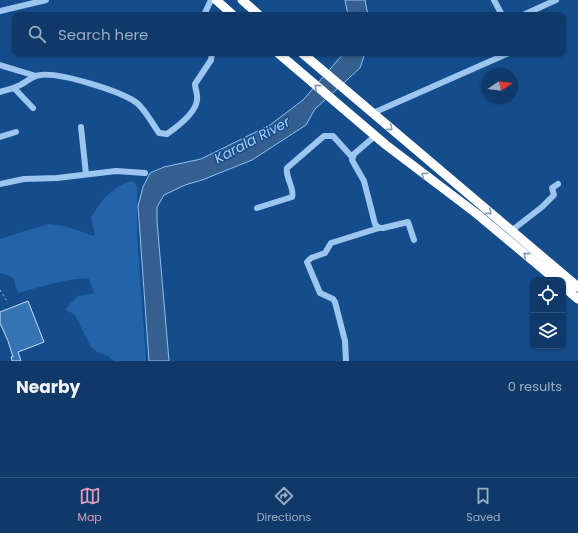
<!DOCTYPE html>
<html lang="en">
<head>
<meta charset="utf-8">
<style>
	body { margin:0; font-family:Poppins,sans-serif; background:#18406f; color:#f1f3f6 }
	.controls { position:absolute; right:12px; bottom:12px; display:grid; overflow:hidden; border-radius:8px; box-shadow:0 1px 3px #0004 }
	.controls button { width:36px; height:36px; display:grid; place-items:center; padding:0; border:0; border-bottom:1px solid #2f537d; background:#0f3969; color:#f1f3f6; font:20px sans-serif }
	.compass { position:absolute; left:482px; top:68px; width:36px; height:36px; border-radius:50%; background:#0f3969; box-shadow:0 1px 3px #0004; rotate:77deg }
	.list { margin:0; padding:0; list-style:none }
	h2 { display:flex; justify-content:space-between; align-items:center; height:52px; margin:0; padding:0 16px; font-size:17px }
	h2 small { font-size:13px; font-weight:400; color:#9bacc0 }
	.icon { flex:none; width:22px; height:22px; fill:none; stroke:currentColor; stroke-width:2; stroke-linecap:round; stroke-linejoin:round }
	.map { position:relative; flex:none; width:578px; height:361px; overflow:hidden }
	.search { position:absolute; background:#0f3969; box-shadow:0 1px 3px #0004; left:12px; right:12px; top:12px; height:44px; display:flex; align-items:center; gap:10px; box-sizing:border-box; padding:0 14px; border-radius:8px; color:#9bacc0; font-size:15px }
	.sheet { height:116px; background:#0f3969 }
	nav { display:flex; justify-content:space-around; align-items:center; box-sizing:border-box; height:56px; border-top:1px solid #2f537d; background:#0f3969; font-size:11px; color:#9bacc0 }
	nav a { display:grid; justify-items:center; gap:2px }
	nav .on { color:#e797bd }
	.map>svg:first-child { display:block }
	.green { fill:#2364a9 }
	.water { fill:#355f8e; stroke:#8ec1f4 }
	.building { fill:#3774b3; stroke:#c3dffc }
	.lines { fill:none; stroke-linecap:round; stroke-linejoin:round }
	.path { stroke:#9cc5f0; stroke-width:1; stroke-dasharray:2 3; stroke-linecap:butt }
	.minor { stroke:#9cc5f0; stroke-width:6 }
	.highway { stroke:#fff; stroke-width:9 }
	.oneway { stroke:#7e9dc0 }
	.labels { text-anchor:middle; dominant-baseline:central; stroke-width:3; stroke-linejoin:round; paint-order:stroke }
	.water-label { font-size:14px; font-style:italic; fill:#a8cff8; stroke:#144c8c }
</style>
</head>
<body>
<div class="map">
<svg width="578" height="361" viewBox="0 0 578 361">
	<rect width="100%" height="100%" fill="#144c8c"/>
	<!-- green -->
	<path class="green" d="M132 181 136 184 137 188V235L146 361H114L108 356 97 352 91 347 75 315 65 309 78 296 94 293 89 279C80 275 31 289 19 293 10 280 22 279 0 273V239L48 224 65 226 93 236 95 234 91 218C100 202 112 186 132 181Z"/>
	<!-- water -->
	<path class="water" d="M345 0H365L368 15H348Z
		M344 53H365L360 68 315 109 306 125 252 160 202 180 185 185 164 195 157 207V221L169 361H149L138 206 143 187 150 173 164 167 201 159 270 125 303 100Z"/>
	<!-- building -->
	<path class="building" d="M28 301 44 342 18 352 21 361H12L11 357H13L8 341 0 323V312Z"/>
	<g class="lines">
		<!-- path -->
		<path class="path" d="M0 290 8 303"/>
		<!-- minor -->
		<path class="minor" d="M494 0 502 15
			M0 11 46 0
			M204 15 211 0
			M523 15 556 0
			M0 65 36 76
			M14 88 33 108
			M0 92C6 90 12 89 18 86 25 83 32 76 40 75 59 72 121 91 137 103 146 111 152 123 159 133L167 134C177 127 196 113 197 100 198 94 195 89 195 84L211 60 212 53
			M373 113 509 53
			M81 127 86 174
			M375 136 354 154 352 160 364 181 375 224 379 228H383L408 222 414 240
			M0 137 16 132
			M0 184 24 179 57 178 116 171 145 173
			M257 208 292 197C295 188 285 178 287 168L324 136H333L352 157
			M511 231 542 207 554 195 552 188 558 184
			M346 361 345 341 335 302 333 299 320 293 307 262 311 258 325 253 331 243 379 228"/>
		<!-- highway -->
		<path class="highway" d="M216 0 233 15
			M242 0 259 15
			M278 53 386 145 477 214 556 280
			M302 53 578 287
			M563 286 578 299"/>
	</g>
	<!-- one-way arrows -->
	<defs><path id="oneway-chevron" d="M-2-3.5L2.5 0L-2 3.5" fill="none" stroke-width="1.6" stroke-linecap="round" stroke-linejoin="round"/></defs>
	<g class="oneway">
		<use href="#oneway-chevron" transform="translate(317 87) rotate(-139)"/>
		<use href="#oneway-chevron" transform="translate(390 128) rotate(40)"/>
		<use href="#oneway-chevron" transform="translate(424 175) rotate(-143)"/>
		<use href="#oneway-chevron" transform="translate(489 212) rotate(40)"/>
		<use href="#oneway-chevron" transform="translate(526 255) rotate(-140)"/>
	</g>
	<g class="labels">
		<!-- water labels -->
		<g class="water-label">
			<text transform="translate(252 140) rotate(-28)">Karala River</text>
		</g>
	</g>
</svg>
<div class="controls">
<button><svg class="icon" aria-label="locate" viewBox="0 0 24 24"><circle cx="12" cy="12" r="6"/><path d="M12 2v4M12 18v4M2 12h4M18 12h4"/></svg></button>
<button><svg class="icon" aria-label="layers" viewBox="0 0 24 24"><path d="M12 4l9 5-9 5-9-5zM3 14l9 5 9-5"/></svg></button>
</div>
<svg class="compass" viewBox="-18 -18 36 36"><path d="M0-13l5 13h-10z" fill="#e53935"/><path d="M0 13l5-13h-10z" fill="#9bacc0"/></svg>
<div class="search"><svg class="icon" aria-label="search" viewBox="0 0 24 24"><circle cx="10" cy="10" r="6"/><path d="M15 15l6 6"/></svg>Search here</div>
</div>
<section class="sheet">
<h2>Nearby<small>0 results</small></h2>
<ul class="list">
</ul>
</section>
<nav>
<a class="on"><svg class="icon" aria-label="map" viewBox="0 0 24 24"><path d="M3 6l6-2 6 2 6-2v14l-6 2-6-2-6 2zM9 4v14M15 6v14"/></svg>Map</a>
<a><svg class="icon" aria-label="directions" viewBox="0 0 24 24"><path d="M12 3l9 9-9 9-9-9zM9 14v-3h6M13 9l2 2-2 2"/></svg>Directions</a>
<a><svg class="icon" aria-label="saved" viewBox="0 0 24 24"><path d="M7 4h10v16l-5-4-5 4z"/></svg>Saved</a>
</nav>
</body>
</html>
